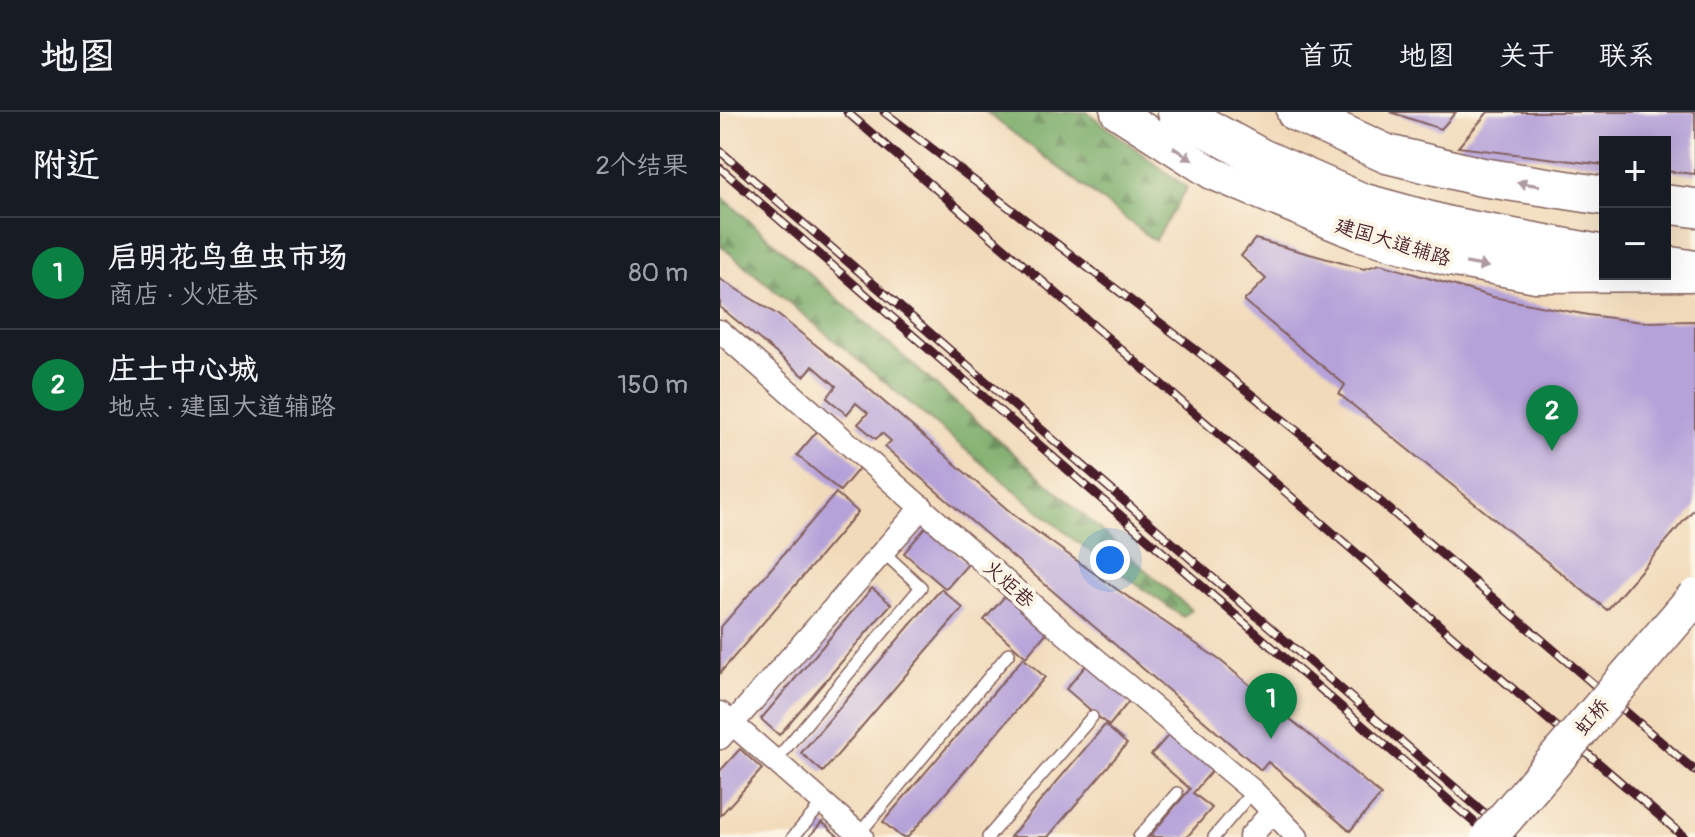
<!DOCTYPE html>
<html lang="zh">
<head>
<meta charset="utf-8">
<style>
	body { margin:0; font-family:Pangolin,"LXGW WenKai TC",sans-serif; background:#242831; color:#f1f3f6 }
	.controls { position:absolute; right:24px; top:24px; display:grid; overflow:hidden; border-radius:0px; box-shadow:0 8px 32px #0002 }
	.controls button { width:72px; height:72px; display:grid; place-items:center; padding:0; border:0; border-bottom:2px solid #363941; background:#171b24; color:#f1f3f6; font:40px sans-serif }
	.you { position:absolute; left:390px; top:448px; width:28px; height:28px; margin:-20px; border:6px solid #fff; border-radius:50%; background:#1a73e8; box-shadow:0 0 0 12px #1a73e833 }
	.badge { display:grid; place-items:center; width:52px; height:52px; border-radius:50%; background:#0b8043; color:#fff; font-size:26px; font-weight:700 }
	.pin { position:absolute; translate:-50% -66px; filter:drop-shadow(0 2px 4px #0008) }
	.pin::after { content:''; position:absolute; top:42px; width:28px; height:24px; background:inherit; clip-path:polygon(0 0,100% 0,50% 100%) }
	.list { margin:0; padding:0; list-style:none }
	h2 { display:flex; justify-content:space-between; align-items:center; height:104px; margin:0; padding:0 32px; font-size:34px }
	h2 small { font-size:26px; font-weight:400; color:#9ea1a6 }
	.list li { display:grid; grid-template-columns:52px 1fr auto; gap:24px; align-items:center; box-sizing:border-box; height:112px; padding:0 32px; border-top:2px solid #363941 }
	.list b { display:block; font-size:30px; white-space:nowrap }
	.list p { margin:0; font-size:26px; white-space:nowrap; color:#9ea1a6 }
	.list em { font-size:26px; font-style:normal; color:#9ea1a6 }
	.map { position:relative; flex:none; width:975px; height:725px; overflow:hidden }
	header { display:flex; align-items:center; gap:48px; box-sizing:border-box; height:112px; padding:0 40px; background:#171b24; border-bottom:2px solid #363941 }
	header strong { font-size:38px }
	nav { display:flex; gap:44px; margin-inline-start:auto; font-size:28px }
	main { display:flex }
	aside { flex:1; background:#171b24 }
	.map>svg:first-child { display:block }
	.forest { fill:url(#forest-firs); stroke:#606448; stroke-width:2 }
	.building { fill:#b5a2d9 }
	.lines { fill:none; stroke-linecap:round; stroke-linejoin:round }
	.service-casing { stroke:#84605d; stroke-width:14 }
	.minor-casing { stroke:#84605d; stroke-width:25 }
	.secondary-casing { stroke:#84605d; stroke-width:35 }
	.trunk-casing { stroke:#84605d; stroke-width:41 }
	.service { stroke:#fff; stroke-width:11 }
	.minor { stroke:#fff; stroke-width:22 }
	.secondary { stroke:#fff; stroke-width:32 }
	.trunk { stroke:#fff; stroke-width:38 }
	.rail-casing { stroke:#4a1f2b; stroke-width:9 }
	.rail { stroke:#fcf5e5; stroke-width:6; stroke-dasharray:18; stroke-linecap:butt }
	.primary-bridge-casing { stroke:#84605d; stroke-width:39; stroke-linecap:butt }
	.primary-bridge { stroke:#fff; stroke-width:36 }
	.oneway { fill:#ae9aa0 }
	.labels { text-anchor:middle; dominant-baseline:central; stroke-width:8; stroke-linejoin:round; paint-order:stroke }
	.street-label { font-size:20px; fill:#4a1f2b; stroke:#fcf5e5 }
</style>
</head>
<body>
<header>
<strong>地图</strong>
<nav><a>首页</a><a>地图</a><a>关于</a><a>联系</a></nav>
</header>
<main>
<aside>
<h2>附近<small>2个结果</small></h2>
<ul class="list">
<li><span class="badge">1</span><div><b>启明花鸟鱼虫市场</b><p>商店 · 火炬巷</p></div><em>80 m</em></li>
<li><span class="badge">2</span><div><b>庄士中心城</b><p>地点 · 建国大道辅路</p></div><em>150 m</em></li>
</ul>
</aside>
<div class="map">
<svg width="975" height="725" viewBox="0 0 975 725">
	<defs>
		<pattern id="forest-firs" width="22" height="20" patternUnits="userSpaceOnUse" patternTransform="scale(2)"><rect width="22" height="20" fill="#7a6"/><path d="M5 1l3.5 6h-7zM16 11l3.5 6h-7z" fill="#648a54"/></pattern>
	</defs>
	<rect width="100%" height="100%" fill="#fcf5e5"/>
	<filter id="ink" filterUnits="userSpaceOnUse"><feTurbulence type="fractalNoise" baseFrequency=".0125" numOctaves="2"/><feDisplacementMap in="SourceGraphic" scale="16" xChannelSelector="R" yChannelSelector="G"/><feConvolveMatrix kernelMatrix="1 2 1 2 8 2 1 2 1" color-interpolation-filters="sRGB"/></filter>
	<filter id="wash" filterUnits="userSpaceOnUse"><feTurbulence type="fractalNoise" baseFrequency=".006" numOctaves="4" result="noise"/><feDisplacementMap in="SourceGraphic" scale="32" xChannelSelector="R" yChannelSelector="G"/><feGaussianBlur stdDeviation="1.8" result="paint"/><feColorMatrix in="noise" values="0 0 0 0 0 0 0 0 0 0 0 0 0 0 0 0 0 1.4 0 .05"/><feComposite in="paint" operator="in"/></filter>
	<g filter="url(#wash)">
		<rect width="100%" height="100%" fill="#f1daba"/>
		<!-- forest -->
		<path class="forest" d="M266 0H367L467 76 435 129Z
			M0 83 471 498 463 505 353 427 0 133Z"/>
		<g id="blocks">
			<!-- building -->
			<path class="building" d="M670 0H736L721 17Z
				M768 0H975V62L945 59V30H885V53L738 35Z
				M535 127 644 157 660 152 773 185 868 203 923 210 975 209V396L887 498 619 282 625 273 524 189 546 167 521 144Z
				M0 167 58 203 125 256 295 404 385 469 501 549 661 683 630 719 548 650 541 658 165 335 171 329 162 321 156 327 138 312 148 301 136 291 127 302 107 286 116 274 93 254 84 264 0 195Z
				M99 317 141 354 120 379 77 343Z
				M116 381 138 400 0 561V516Z
				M206 415 248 452 226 477 184 441Z
				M152 476 171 492 59 623 41 607Z
				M221 477 243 496 103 660 81 641Z
				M286 483 328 519 306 545 264 508Z
				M303 546 325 565 188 725H181L163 710Z
				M368 551 410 588 389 614 346 577Z
				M385 613 407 632 328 725H290Z
				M453 618 496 654 473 681 492 696 467 725H429L470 677 431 643Z
				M20 637 42 657 0 704V659Z
				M102 710 119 725H89Z"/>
		</g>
	</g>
	<g filter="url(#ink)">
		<use href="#blocks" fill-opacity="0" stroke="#84605d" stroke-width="2"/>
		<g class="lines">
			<!-- service casing -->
			<g class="service-casing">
				<path id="service" d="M55 649 201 475 163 440
					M139 722 289 541
					M73 725 103 691
					M268 725 372 605
					M419 725 457 681
					M494 725 533 679"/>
			</g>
			<!-- minor casing -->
			<g class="minor-casing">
				<path id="minor" d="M0 219 335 513 533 679 577 725
					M0 601 142 725
					M0 626 202 395
					M530 725 552 700"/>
			</g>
			<!-- secondary casing -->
			<g class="secondary-casing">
				<path id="secondary" d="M397 0 492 61 638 122 730 148 816 164 971 163"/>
			</g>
			<!-- trunk casing -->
			<g class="trunk-casing">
				<path id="trunk" d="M457 0 541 46 641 90 729 114 874 141
					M576 0 667 42 762 65 885 84
					M945 92 975 96
					M945 153 975 158"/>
			</g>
			<!-- service -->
			<use href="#service" class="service"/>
			<!-- minor -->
			<use href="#minor" class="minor"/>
			<!-- secondary -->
			<use href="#secondary" class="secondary"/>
			<!-- trunk -->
			<use href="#trunk" class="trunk"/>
			<!-- rail casing -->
			<g class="rail-casing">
				<path id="rail" d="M127 0 964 725
					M164 0 485 245 593 332 975 659
					M0 39 792 725
					M0 56 771 725"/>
			</g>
			<!-- rail -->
			<use href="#rail" class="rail"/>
			<!-- primary-bridge casing -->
			<g class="primary-bridge-casing">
				<path id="primary-bridge" d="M769 725 975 485"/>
			</g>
			<!-- primary-bridge -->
			<use href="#primary-bridge" class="primary-bridge"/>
		</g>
		<!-- one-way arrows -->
		<defs><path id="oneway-solid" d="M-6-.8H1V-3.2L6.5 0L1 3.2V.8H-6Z" transform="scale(2)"/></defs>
		<g class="oneway">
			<use href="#oneway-solid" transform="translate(463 42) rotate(33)"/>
			<use href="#oneway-solid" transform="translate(808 72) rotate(-171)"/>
			<use href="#oneway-solid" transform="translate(757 153) rotate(10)"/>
		</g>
	</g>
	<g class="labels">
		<!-- street labels -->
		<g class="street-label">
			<text transform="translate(673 130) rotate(17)">建国大道辅路</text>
			<text transform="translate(289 472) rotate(42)">火炬巷</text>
			<text transform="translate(872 605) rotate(-49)">虹桥</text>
		</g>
	</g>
</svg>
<div class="controls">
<button>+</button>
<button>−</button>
</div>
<div class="you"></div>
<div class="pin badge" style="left:551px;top:627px">1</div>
<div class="pin badge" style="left:832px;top:339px">2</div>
</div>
</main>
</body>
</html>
